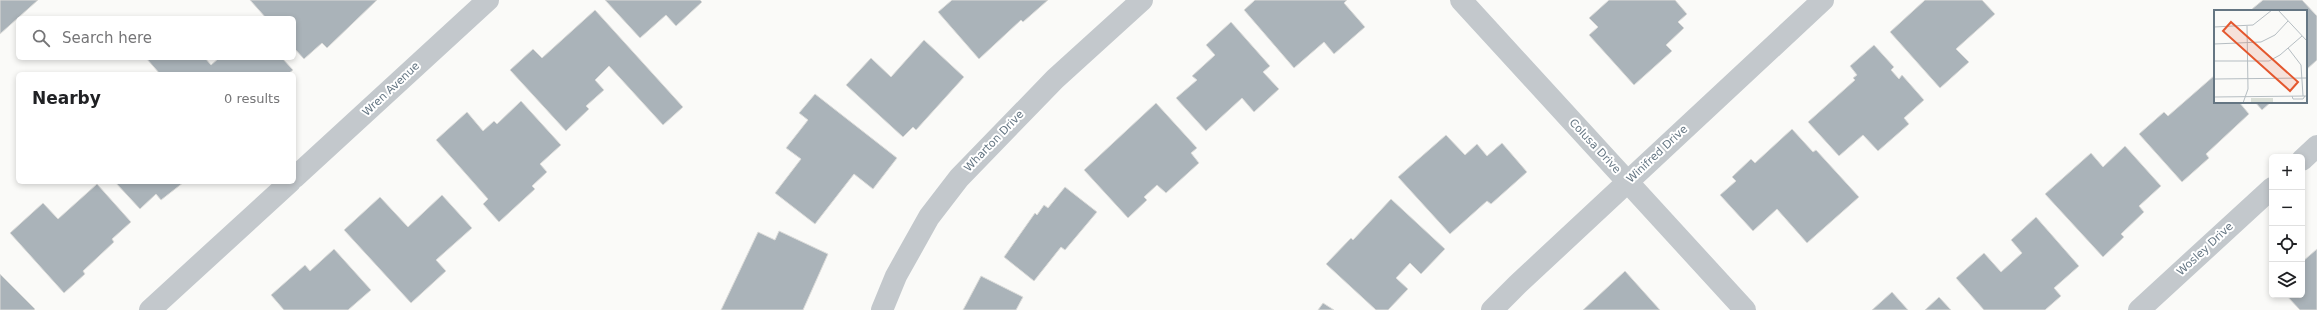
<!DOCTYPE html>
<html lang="en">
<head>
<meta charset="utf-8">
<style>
	body { margin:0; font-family:"DejaVu Sans",sans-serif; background:#f6f6f6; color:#202124 }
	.controls { position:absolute; right:12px; bottom:12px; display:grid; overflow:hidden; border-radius:6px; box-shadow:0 2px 6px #0003 }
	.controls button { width:36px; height:36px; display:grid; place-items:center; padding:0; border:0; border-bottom:1px solid #e0e0e0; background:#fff; color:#202124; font:20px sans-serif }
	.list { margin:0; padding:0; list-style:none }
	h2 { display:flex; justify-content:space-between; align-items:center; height:52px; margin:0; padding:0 16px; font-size:17px }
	h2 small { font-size:13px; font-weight:400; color:#757577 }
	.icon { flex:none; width:22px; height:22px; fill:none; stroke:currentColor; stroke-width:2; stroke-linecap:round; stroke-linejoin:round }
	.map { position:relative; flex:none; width:2317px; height:310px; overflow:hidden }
	.search { position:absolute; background:#fff; box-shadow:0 2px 6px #0003; left:16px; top:16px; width:280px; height:44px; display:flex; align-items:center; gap:10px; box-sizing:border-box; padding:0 14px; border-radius:6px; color:#757577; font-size:15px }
	.panel { position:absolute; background:#fff; box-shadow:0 2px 6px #0003; left:16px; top:72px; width:280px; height:112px; border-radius:6px }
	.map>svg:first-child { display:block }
	.building { fill:#aab3b9; stroke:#dcdcda }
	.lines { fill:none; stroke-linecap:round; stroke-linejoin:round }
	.minor { stroke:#c3c8cc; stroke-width:22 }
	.labels { text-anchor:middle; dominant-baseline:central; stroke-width:4; stroke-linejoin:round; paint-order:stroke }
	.street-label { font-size:11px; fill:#657683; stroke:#fff }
	.inset-road { fill:none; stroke:#b5bdc2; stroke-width:1 }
	.view { fill:#e4572e; fill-opacity:0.15; stroke:#e4572e; stroke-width:2 }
	.inset-edge { fill:none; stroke:#657683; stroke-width:2 }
</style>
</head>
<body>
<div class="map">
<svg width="2317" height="310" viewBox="0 0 2317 310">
	<rect width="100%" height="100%" fill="#fafaf8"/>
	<!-- building -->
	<path class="building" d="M0 0H38L0 34Z
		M250 0H377L327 48 322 43 304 59 294 48V18H266Z
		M605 0H700L702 2 676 26 666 15 640 38Z
		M952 0H1048L1023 22 1021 20 979 59 938 12Z
		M1255 0H1347L1344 3 1365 27 1334 54 1324 42 1294 68 1244 10Z
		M1609 0H1675L1687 14 1678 22 1684 28 1666 45 1672 51 1634 85 1589 35 1598 27 1589 18Z
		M1925 0H1982L1995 14 1956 49 1969 62 1940 88 1890 32Z
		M2263 0H2302L2317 16V60L2306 70V11H2254L2252 9Z
		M595 10 683 107 663 125 609 66 595 80 604 90 586 106 589 109 566 131 510 70 533 49 542 58Z
		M1231 22 1270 66 1263 72 1279 89 1254 112 1242 98 1206 131 1176 98 1197 80 1192 76 1215 55 1206 45Z
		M924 40 964 77 916 130 913 127 903 137 846 85 871 58 891 77Z
		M1874 45 1894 67 1891 70 1899 79 1902 75 1924 100 1904 118 1909 124 1878 151 1863 135 1839 156 1808 122 1855 80 1853 78 1857 75 1850 66Z
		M146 58H205L211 65 219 58H282L293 70 288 74H160Z
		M2215 75V102H2239L2249 114 2206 154 2209 158 2182 182 2139 134 2164 112 2168 116Z
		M815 94 897 158 873 189 854 174 815 224 775 193 801 159 786 148 808 120 799 113Z
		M521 101 561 145 540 164 547 172 532 186 535 189 499 222 483 204 488 199 436 140 467 112 483 131 494 121 497 124Z
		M2255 102H2271L2262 110Z
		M1156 103 1197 148 1191 153 1199 163 1166 193 1157 185 1144 197 1147 200 1128 218 1084 170Z
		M1792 129 1813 152 1816 150 1859 197 1807 243 1777 209 1753 231 1720 195 1736 181 1732 177 1751 159 1755 163Z
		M1446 135 1465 155 1477 144 1487 156 1502 143 1527 172 1491 204 1487 201 1450 234 1398 177Z
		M2125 146 2161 186 2139 206 2144 212 2121 234 2124 237 2103 257 2045 194 2091 153 2103 167Z
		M115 182H184L161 200 156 194 140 209Z
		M97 184 131 222 112 239 114 242 83 271 85 274 64 293 10 233 43 203 58 219Z
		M1065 187 1097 212 1065 250 1061 247 1034 281 1004 257 1035 213 1037 215 1044 205 1048 208Z
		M442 195 472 228 436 260 446 271 411 303 344 230 380 197 408 227Z
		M1391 199 1445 249 1421 274 1410 263 1396 278 1408 289 1388 310H1376L1326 264 1351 238 1353 240Z
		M2036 217 2079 266 2054 288 2061 296 2045 310H1984L1956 278 1984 253 2001 272 2022 253 2011 240Z
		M779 231 828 254 803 310H721L758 232 775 240Z
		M334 249 371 290 348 310H284L271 295 305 265 310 271Z
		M2317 249V310H2300L2286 295H2302V262Z
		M1625 271 1660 310H1583Z
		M0 274 35 309 34 310H0Z
		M981 276 1023 297 1016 310H963Z
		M1892 292 1908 310H1872Z
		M1939 297 1951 310H1925Z
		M1323 303 1334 310H1318Z"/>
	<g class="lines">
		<!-- minor -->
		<path class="minor" d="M1461 0 1745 310
			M2302 160 2317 146
			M294 178 488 0
			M150 310 290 182
			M882 310 896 276 929 217 959 178 1055 79 1142 0
			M1492 310 1518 284 1823 0
			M2139 310 2272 188"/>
	</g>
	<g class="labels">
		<!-- street labels -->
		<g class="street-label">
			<text transform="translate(391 89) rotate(-43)">Wren Avenue</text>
			<text transform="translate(994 141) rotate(-46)">Wharton Drive</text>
			<text transform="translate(1595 146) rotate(47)">Colusa Drive</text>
			<text transform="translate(1657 154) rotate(-43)">Winifred Drive</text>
			<text transform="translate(2205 249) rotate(-43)">Wosley Drive</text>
		</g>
	</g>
	<!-- overview -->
	<g transform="translate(2214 10)">
		<rect width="93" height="93" fill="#fafaf8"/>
		<path d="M37 88H59V93H37Z" fill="#dadfd7"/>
		<path class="inset-road" d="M64 0 93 31M0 17 39 15 58 0M0 34 47 32 61 25 74 11M74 38 87 55 89 86M0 51H55L66 45 88 26M0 69 93 68M78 86 79 89H89L91 86M0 87 93 86M29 93 34 79 33 16"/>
		<path class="view" d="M17 12 84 72 76 81 9 21Z"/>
		<rect width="93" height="93" class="inset-edge"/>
	</g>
</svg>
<div class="controls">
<button>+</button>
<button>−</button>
<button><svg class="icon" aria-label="locate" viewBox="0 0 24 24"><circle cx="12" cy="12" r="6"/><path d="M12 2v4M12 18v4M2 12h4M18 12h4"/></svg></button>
<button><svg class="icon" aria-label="layers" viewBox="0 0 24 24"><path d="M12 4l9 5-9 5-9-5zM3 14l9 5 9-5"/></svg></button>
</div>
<div class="search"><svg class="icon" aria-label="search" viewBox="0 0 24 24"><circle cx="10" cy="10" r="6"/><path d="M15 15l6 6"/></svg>Search here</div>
<section class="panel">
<h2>Nearby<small>0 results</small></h2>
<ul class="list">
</ul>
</section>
</div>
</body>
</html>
